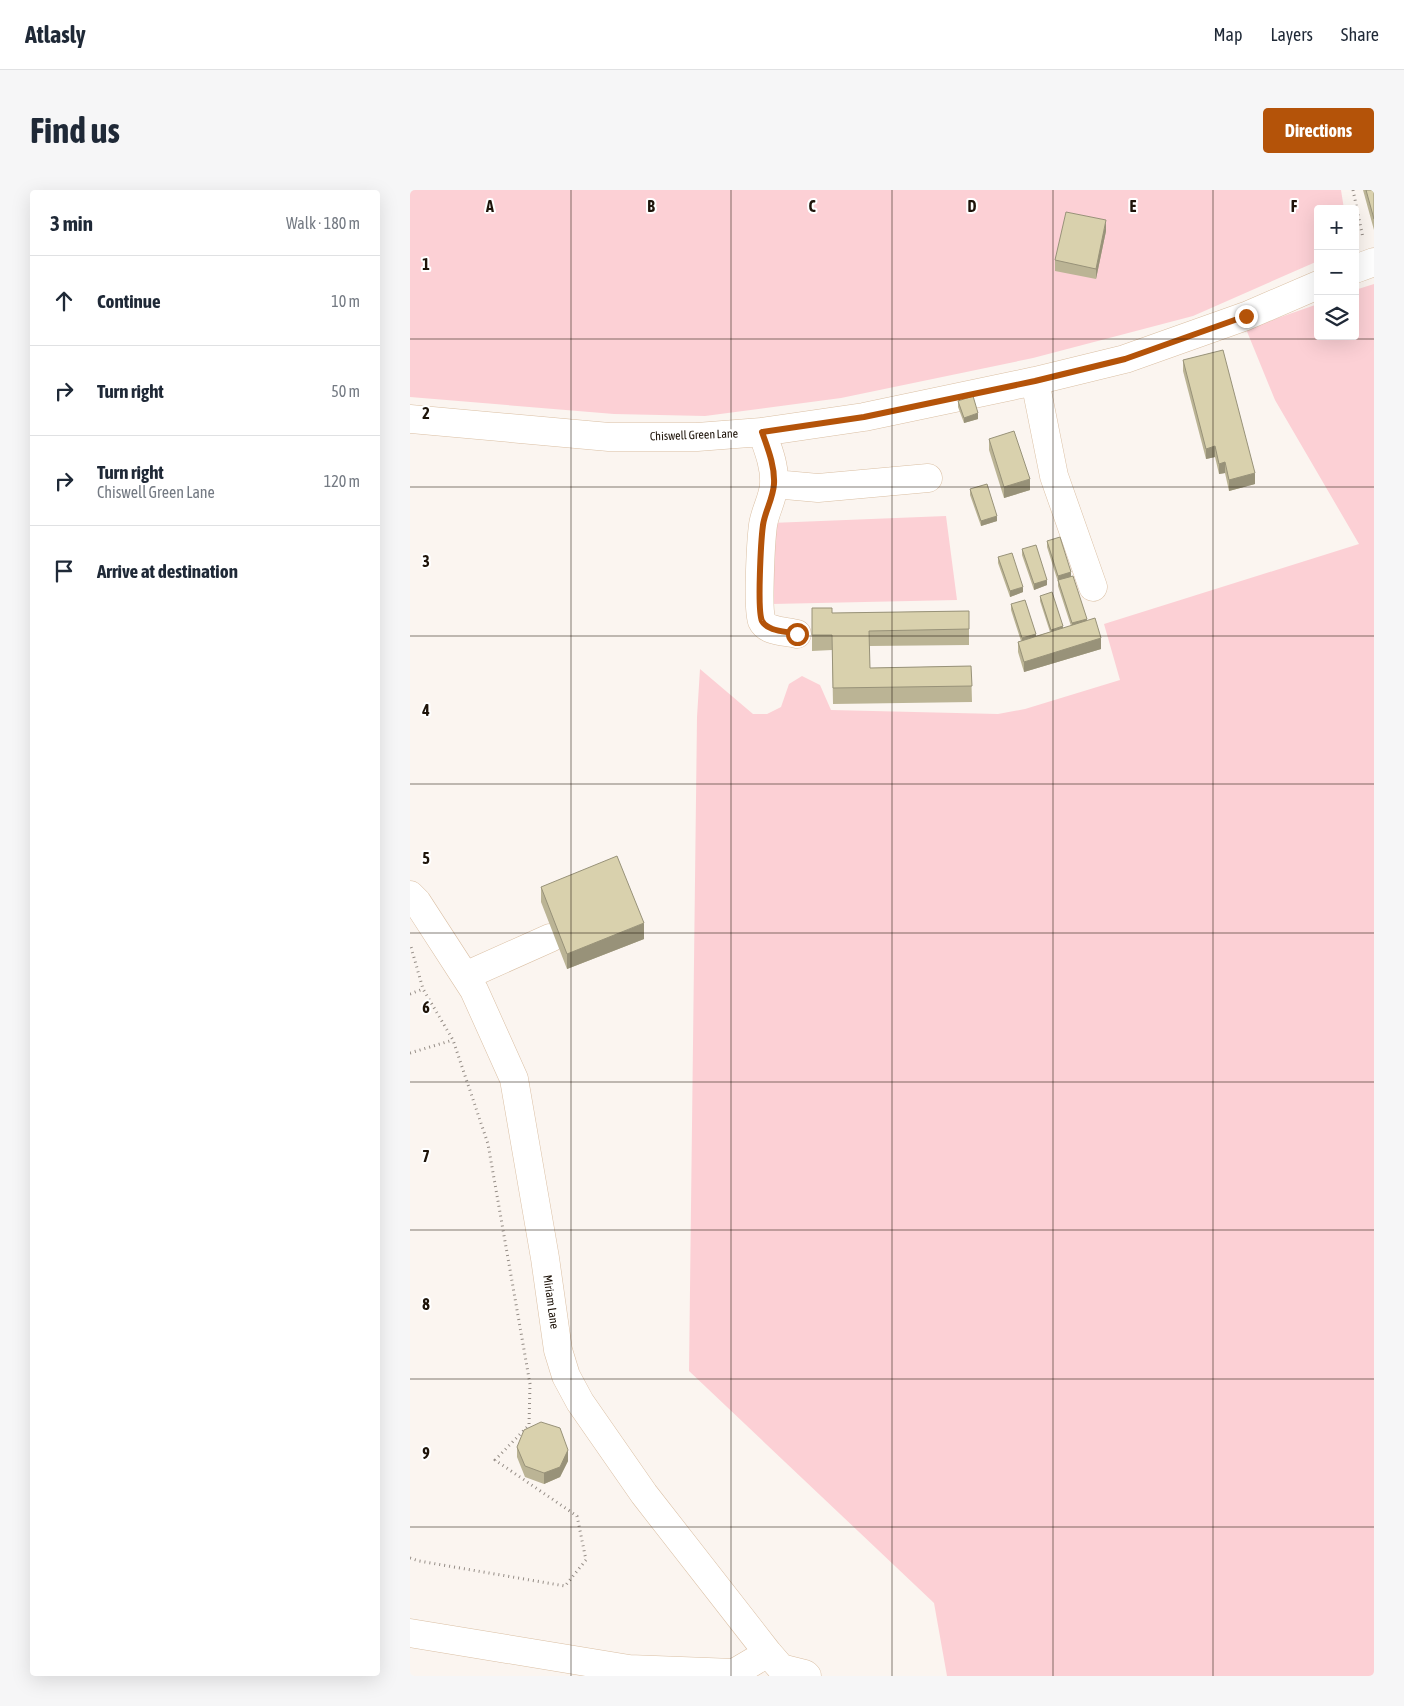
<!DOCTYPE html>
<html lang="en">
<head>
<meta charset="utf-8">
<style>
	body { margin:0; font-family:"Asap Condensed",sans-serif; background:#f6f6f7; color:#1f2937 }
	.controls { position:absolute; right:15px; top:15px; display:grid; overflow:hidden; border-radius:5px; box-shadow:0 5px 20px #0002 }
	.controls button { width:45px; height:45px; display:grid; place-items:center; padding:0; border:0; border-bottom:1px solid #e0e1e3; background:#fff; color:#1f2937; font:25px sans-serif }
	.stop { position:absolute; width:15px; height:15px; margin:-11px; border:4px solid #b45309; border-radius:50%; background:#fff }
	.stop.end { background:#b45309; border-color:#fff; box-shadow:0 1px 5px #0008 }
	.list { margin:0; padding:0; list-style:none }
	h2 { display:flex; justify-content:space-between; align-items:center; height:65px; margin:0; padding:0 20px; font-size:21px }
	h2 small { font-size:16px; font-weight:400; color:#747a83 }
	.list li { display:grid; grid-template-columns:32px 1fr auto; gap:15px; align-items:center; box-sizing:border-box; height:90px; padding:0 20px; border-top:1px solid #e0e1e3 }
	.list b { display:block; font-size:19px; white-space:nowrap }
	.list p { margin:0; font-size:16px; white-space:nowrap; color:#747a83 }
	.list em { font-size:16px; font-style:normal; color:#747a83 }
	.icon { flex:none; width:28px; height:28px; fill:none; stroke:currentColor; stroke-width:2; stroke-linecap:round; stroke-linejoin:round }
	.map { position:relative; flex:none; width:964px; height:1486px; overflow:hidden; border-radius:5px }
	header { display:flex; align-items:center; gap:30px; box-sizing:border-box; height:70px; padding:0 25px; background:#fff; border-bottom:1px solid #e0e1e3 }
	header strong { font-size:24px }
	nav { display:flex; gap:28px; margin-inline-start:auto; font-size:18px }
	.intro { display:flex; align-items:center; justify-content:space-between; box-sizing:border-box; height:120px; padding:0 30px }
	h1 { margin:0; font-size:35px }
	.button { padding:12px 22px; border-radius:5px; background:#b45309; color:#fff; font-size:18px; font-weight:700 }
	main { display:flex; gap:30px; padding:0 30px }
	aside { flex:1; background:#fff; border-radius:5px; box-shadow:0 5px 20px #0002 }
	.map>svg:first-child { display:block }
	.grass { fill:#fcd0d5 }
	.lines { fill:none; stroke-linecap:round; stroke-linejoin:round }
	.minor-casing { stroke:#dabfa3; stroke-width:29 }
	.path { stroke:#958d86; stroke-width:3; stroke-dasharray:1 4; stroke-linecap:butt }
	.minor { stroke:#fff; stroke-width:28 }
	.wall { fill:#bbb495 }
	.shaded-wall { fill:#989279 }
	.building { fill:#d9d1ad; stroke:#989279 }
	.route { stroke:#b45309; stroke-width:6 }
	.grid { fill:none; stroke:#1e140a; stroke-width:1; stroke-opacity:0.55 }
	.labels { text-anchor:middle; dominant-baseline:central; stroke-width:4; stroke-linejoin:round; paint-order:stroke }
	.street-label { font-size:12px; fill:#1e140a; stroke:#fff }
	.grid-label { font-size:16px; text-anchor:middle; font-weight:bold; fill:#1e140a; stroke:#fff; stroke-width:4; stroke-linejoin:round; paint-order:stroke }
</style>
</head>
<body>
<header>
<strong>Atlasly</strong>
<nav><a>Map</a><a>Layers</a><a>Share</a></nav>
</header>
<div class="intro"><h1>Find us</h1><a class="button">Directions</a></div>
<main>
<aside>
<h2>3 min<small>Walk · 180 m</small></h2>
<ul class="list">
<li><svg class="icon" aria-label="ahead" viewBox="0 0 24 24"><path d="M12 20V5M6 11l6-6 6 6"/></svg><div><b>Continue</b></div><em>10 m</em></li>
<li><svg class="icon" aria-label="right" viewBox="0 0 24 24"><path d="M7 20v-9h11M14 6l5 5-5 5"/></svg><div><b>Turn right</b></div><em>50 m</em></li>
<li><svg class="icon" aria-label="right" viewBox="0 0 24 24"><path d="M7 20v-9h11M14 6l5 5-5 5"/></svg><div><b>Turn right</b><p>Chiswell Green Lane</p></div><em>120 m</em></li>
<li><svg class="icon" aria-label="arrive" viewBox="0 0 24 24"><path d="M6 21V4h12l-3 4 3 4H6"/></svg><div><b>Arrive at destination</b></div></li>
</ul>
</aside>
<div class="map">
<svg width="964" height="1486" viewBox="0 0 964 1486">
	<rect width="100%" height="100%" fill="#fbf5f0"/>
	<!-- grass -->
	<path class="grass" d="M0 0H931L934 19H908V71L783 126 623 168 431 208 295 226 204 224 0 207Z
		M964 94V1486H537L524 1413 279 1181 287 527 290 479 343 524H357L371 517 379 494 392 486 410 495 421 520 588 524 615 519 710 490 694 434 949 354 865 210 836 139 908 114V146H945V100Z
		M536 326 547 410 362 414 361 333Z"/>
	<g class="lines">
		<!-- minor casing -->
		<g class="minor-casing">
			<path id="minor" d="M945 79 964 72
				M625 191 644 286 683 397
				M0 229 199 247H287L352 242 454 227 625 191 715 169 836 126 908 95
				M352 242C358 259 365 276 364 294 363 309 355 321 353 335 351 350 347 420 352 431 357 442 376 441 387 444
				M364 294 408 298 518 288
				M0 705 7 712 64 800 104 889 135 1068 148 1160 156 1186 170 1212 234 1304 358 1463 371 1478 395 1484 397 1486
				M55 786 140 748
				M0 1443 219 1479 324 1483 358 1463"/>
		</g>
		<!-- path -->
		<path class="path" d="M943 0 953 48
			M0 804 13 799
			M0 863 43 850
			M0 1368 9 1371 155 1396 176 1370 167 1326 85 1270 119 1235 120 1194 78 954 43 850 13 799 1 757"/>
		<!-- minor -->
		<use href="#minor" class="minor"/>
	</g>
	<!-- wall -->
	<path class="wall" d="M953 0H964V40Z
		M696 41 686 89 645 81V70Z
		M773 170 845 294 819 301 815 283 809 284 805 267 796 269 773 181Z
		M548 211 568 229 554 233 548 217Z
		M579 249 620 300 594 308 579 260Z
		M560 299 587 331 571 336 560 305Z
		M637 351 661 386 677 431 691 459 614 482 608 462V452L611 451 601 420V414L626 446 640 442 630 411V406L653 438 661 436 648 396V392L637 357Z
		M612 359 637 395 624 400 612 365Z
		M588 367 613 402 600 407 588 373Z
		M402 418 422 423 559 421V455L459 456 460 478 561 476 562 512 423 514 422 460 402 461Z
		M131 697 234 749 157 779 131 712Z
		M107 1257 158 1271 150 1287 134 1294 115 1287 107 1267Z"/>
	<!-- shaded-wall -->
	<path class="shaded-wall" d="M696 30V41L686 89V79Z
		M568 223V229L554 233V228Z
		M805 256V267L796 269V259Z
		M815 272V283L809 284V274Z
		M845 283V294L819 301V290Z
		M620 289V300L594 308V297Z
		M587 326V331L571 336V331Z
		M661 382V388L648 392V386Z
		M637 390V395L624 400V394Z
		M613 397V402L600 407V401Z
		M677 429V434L662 439V433Z
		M653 436V442L641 446V440Z
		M626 444V449L612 454V448Z
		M691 448V459L614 482V472Z
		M234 733V749L157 779V764Z
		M158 1260V1271L150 1287 134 1294V1283Z"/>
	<!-- building -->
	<path class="building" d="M956 0H964V29Z
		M656 22 696 30 686 79 645 70Z
		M813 160 845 283 819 290 815 272 809 274 805 256 796 259 773 170Z
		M563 206 568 223 554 228 548 211Z
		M604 241 620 289 594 297 579 249Z
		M577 294 587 326 571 331 560 299Z
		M650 347 661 382 648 386 637 351Z
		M626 355 637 390 624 394 612 359Z
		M602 363 613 397 600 401 588 367Z
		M663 386 677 429 662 433 648 390Z
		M642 402 653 436 641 440 630 406Z
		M615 410 626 444 612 448 601 414Z
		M402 418H422V423L559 421V439L459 441 460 478 561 476 562 496 423 498 422 445H402Z
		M685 428 691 448 614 472 608 452Z
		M207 666 234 733 157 764 131 697Z
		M131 1232 150 1238 158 1260 150 1277 134 1283 115 1276 107 1257 114 1240Z"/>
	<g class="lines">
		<!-- route -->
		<path class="route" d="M387 444C376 441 358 442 352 431 347 420 351 350 353 335 355 321 363 309 364 294 365 276 358 259 352 242L454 227 625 191 715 169 836 126"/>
	</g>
	<!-- grid -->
	<path class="grid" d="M161 0V1486M321 0V1486M482 0V1486M643 0V1486M803 0V1486M0 149H964M0 297H964M0 446H964M0 594H964M0 743H964M0 892H964M0 1040H964M0 1189H964M0 1337H964"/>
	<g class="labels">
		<!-- street labels -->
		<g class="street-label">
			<text transform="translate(284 245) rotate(-2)">Chiswell Green Lane</text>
			<text transform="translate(141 1112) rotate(82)">Miriam Lane</text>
		</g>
	</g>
	<g class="grid-label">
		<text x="80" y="22">A</text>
		<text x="241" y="22">B</text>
		<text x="402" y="22">C</text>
		<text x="562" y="22">D</text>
		<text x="723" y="22">E</text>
		<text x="884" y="22">F</text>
		<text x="16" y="80">1</text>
		<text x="16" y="229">2</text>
		<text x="16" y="377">3</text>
		<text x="16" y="526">4</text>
		<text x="16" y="674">5</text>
		<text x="16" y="823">6</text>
		<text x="16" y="972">7</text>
		<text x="16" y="1120">8</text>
		<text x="16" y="1269">9</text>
	</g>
</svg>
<div class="controls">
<button>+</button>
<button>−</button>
<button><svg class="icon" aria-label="layers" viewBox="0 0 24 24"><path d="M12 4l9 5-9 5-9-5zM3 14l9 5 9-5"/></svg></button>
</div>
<div class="stop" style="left:387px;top:444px"></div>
<div class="stop end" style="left:836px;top:126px"></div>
</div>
</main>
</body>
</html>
